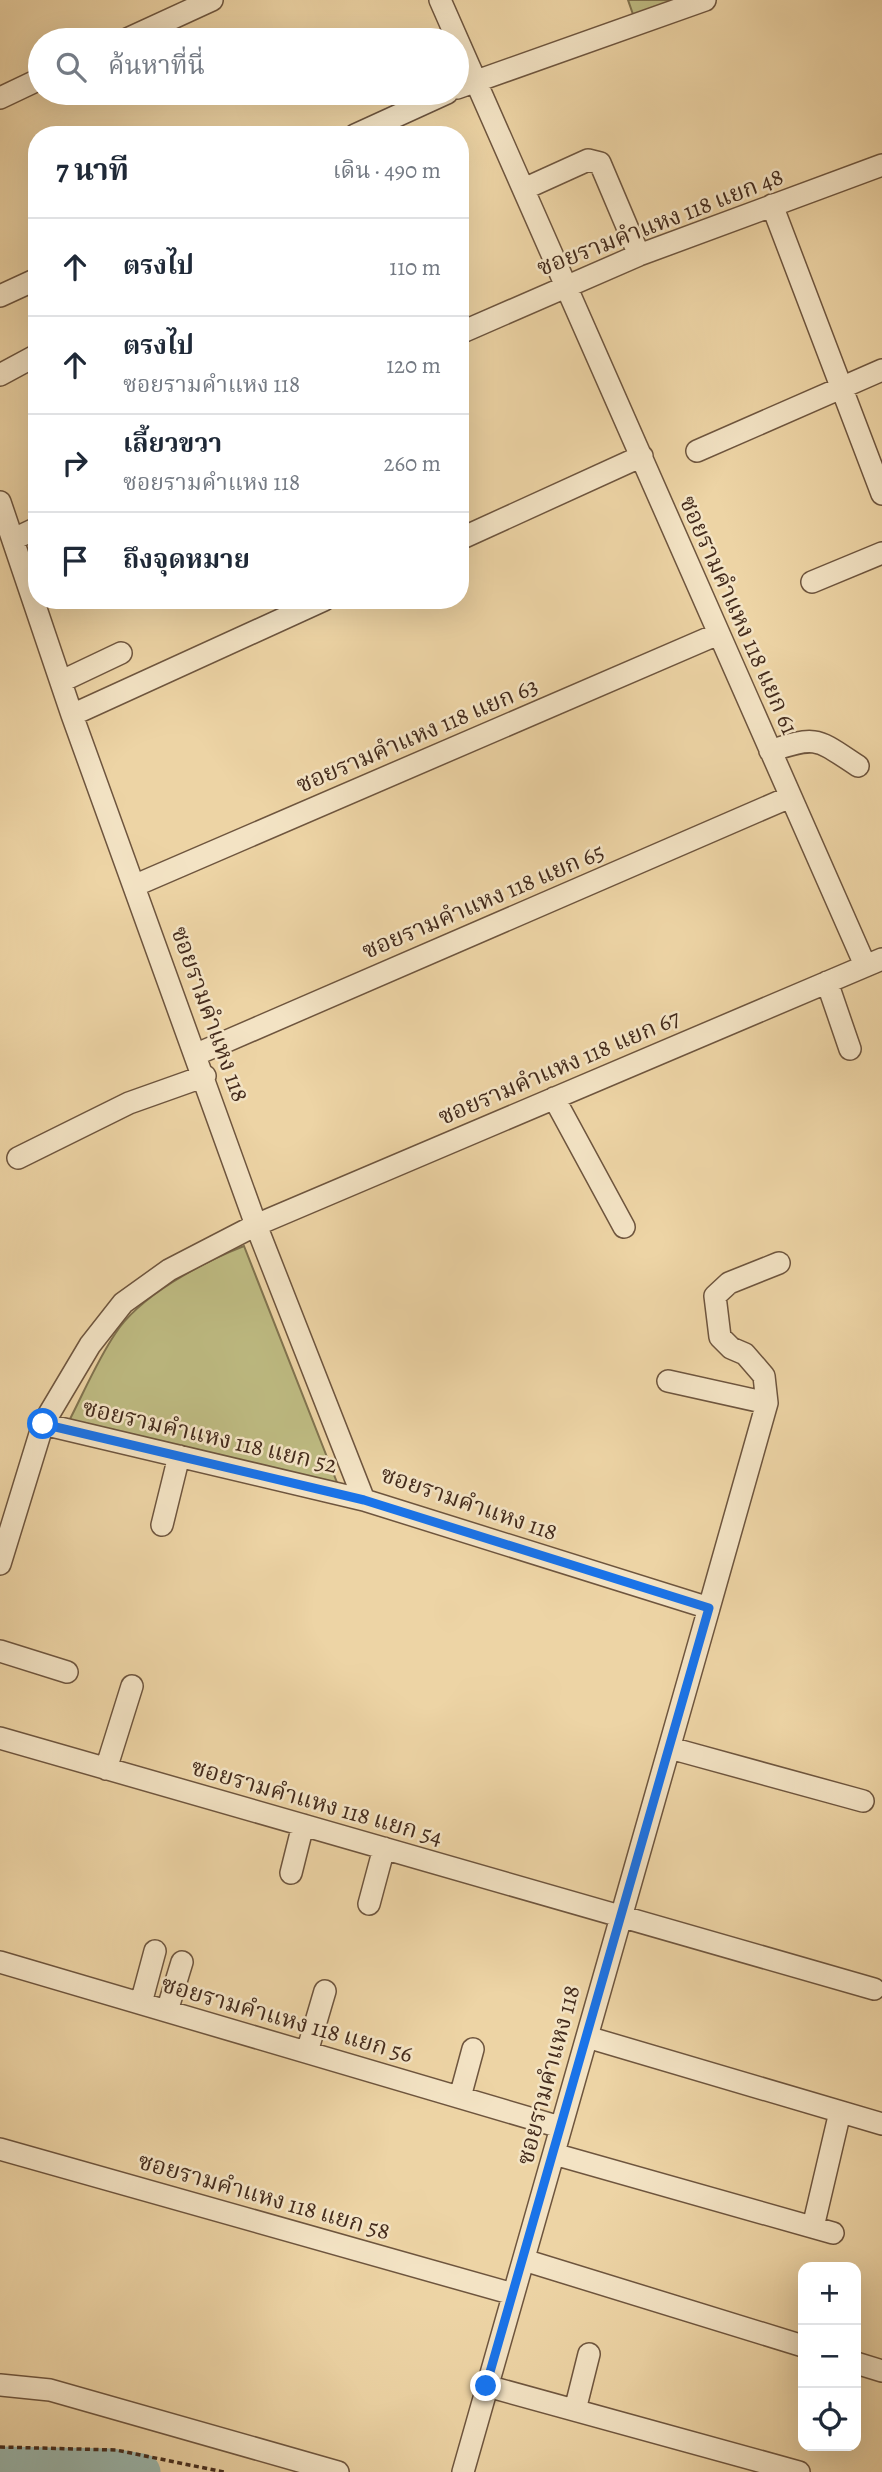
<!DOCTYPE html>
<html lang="th">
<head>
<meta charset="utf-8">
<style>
	body { margin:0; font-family:Alegreya,"Noto Serif Thai",serif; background:#f2f2f3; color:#1f2937 }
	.controls { position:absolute; right:21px; bottom:21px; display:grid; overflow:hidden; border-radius:14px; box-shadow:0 7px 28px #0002 }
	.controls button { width:63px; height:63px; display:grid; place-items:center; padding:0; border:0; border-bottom:2px solid #e0e1e3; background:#fff; color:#1f2937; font:35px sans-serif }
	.stop { position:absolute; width:21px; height:21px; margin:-16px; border:5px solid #1a73e8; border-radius:50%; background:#fff }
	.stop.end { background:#1a73e8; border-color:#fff; box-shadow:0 2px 7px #0008 }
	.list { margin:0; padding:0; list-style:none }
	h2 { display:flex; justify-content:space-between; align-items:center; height:91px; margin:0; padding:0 28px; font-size:30px }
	h2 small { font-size:23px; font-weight:400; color:#747a83 }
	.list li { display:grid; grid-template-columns:46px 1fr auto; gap:21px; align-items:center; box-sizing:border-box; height:98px; padding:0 28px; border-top:2px solid #e0e1e3 }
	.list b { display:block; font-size:26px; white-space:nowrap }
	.list p { margin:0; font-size:23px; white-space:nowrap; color:#747a83 }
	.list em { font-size:23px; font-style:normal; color:#747a83 }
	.icon { flex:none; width:38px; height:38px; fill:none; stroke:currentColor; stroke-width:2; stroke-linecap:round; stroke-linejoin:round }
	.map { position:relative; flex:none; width:882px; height:2472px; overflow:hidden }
	.search { position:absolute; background:#fff; box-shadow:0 7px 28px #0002; left:28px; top:28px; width:441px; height:77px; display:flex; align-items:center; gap:18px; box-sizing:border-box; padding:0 24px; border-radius:38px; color:#747a83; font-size:26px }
	.panel { position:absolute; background:#fff; box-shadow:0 7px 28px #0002; left:28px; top:126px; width:441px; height:483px; border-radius:28px }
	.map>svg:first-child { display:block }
	.green { fill:#bebb82; stroke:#81734f; stroke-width:2 }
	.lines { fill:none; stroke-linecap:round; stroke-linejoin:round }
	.river { stroke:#9ab7ad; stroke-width:37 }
	.minor-casing { stroke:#6e553e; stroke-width:24 }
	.path { stroke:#442b1c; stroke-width:3.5; stroke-dasharray:5 3.5; stroke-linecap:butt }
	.minor { stroke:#f3e3c4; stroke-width:21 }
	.route { stroke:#1a73e8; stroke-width:9 }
	.labels { text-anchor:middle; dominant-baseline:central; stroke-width:5; stroke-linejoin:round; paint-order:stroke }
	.street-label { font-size:24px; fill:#442b1c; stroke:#f3e3c4 }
</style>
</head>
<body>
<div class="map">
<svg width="882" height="2472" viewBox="0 0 882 2472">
	<rect width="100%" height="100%" fill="#edd4a5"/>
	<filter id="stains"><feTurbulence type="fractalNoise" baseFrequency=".00286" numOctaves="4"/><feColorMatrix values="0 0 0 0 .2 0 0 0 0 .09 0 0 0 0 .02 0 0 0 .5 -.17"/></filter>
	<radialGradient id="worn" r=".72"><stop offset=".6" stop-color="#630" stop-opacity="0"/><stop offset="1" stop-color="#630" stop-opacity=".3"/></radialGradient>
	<!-- green -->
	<path class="green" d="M628 0H707L636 23Z
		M244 1246 338 1485 69 1421C84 1392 97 1361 115 1334 139 1296 203 1262 244 1246Z"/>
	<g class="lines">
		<!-- river -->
		<path class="river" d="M0 2465 111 2467 142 2472"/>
		<!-- minor casing -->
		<g class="minor-casing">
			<path id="minor" d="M440 0 865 965
				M125 40 212 0
				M457 88 705 0
				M0 98 40 79
				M355 135 447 93
				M524 189 588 160 600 163 639 255
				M772 205 882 494
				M0 296 37 279
				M460 333 639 255 882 165
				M0 375 37 355
				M697 451 882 370
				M0 502 72 715 256 1225 364 1500 709 1608 463 2472
				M14 539 37 528
				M460 539 642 456
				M812 582 882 553
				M62 681 121 653
				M72 715 324 600
				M770 751C818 735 817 739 858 766
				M136 885 718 634
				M827 982 850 1049
				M197 1054 790 797
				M554 1098 624 1227
				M18 1158 129 1103 205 1076
				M668 1381 767 1403
				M43 1424 364 1500
				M162 1525 179 1456
				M0 1564 43 1424 90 1345 123 1303 169 1270 256 1225 882 959
				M709 1608 767 1403 764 1376 745 1354 731 1348 720 1337 715 1296 729 1283 779 1263
				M0 1651 67 1672
				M0 1738 874 1989
				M670 1748 863 1801
				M106 1769 132 1686
				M291 1873 303 1825
				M369 1904 384 1848
				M0 1962 560 2127
				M141 2003 155 1951
				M167 2011 182 1962
				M587 2037 882 2124
				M307 2052 325 1991
				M460 2097 473 2049
				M0 2149 513 2294
				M554 2154 833 2233
				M813 2227 840 2112
				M524 2260 803 2346
				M856 2363 882 2371
				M0 2385 50 2390 338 2472
				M487 2386 799 2472
				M575 2410 589 2354"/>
		</g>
		<!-- path -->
		<path class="path" d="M0 2447 116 2450 224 2472"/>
		<!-- minor -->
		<use href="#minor" class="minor"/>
	</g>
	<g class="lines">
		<!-- route -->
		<path class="route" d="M43 1424 364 1500 709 1608 486 2386"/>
	</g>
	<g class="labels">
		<!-- street labels -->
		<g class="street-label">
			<text transform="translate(660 222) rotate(-21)">ซอยรามคำแหง 118 แยก 48</text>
			<text transform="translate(739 615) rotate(66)">ซอยรามคำแหง 118 แยก 61</text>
			<text transform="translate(417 735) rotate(-23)">ซอยรามคำแหง 118 แยก 63</text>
			<text transform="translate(483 901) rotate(-23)">ซอยรามคำแหง 118 แยก 65</text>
			<text transform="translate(210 1014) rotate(70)">ซอยรามคำแหง 118</text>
			<text transform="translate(559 1067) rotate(-23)">ซอยรามคำแหง 118 แยก 67</text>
			<text transform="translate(210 1436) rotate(13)">ซอยรามคำแหง 118 แยก 52</text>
			<text transform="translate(469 1503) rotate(19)">ซอยรามคำแหง 118</text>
			<text transform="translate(317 1802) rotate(16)">ซอยรามคำแหง 118 แยก 54</text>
			<text transform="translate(287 2019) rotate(16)">ซอยรามคำแหง 118 แยก 56</text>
			<text transform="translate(548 2075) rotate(-75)">ซอยรามคำแหง 118</text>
			<text transform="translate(264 2196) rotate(16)">ซอยรามคำแหง 118 แยก 58</text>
		</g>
	</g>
	<rect width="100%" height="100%" filter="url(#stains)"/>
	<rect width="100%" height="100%" fill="url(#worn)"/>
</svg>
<div class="controls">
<button>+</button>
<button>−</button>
<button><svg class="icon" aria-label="locate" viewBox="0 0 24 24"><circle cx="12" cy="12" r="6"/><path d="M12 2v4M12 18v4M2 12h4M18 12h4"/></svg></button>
</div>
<div class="stop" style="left:43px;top:1424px"></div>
<div class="stop end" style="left:486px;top:2386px"></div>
<div class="search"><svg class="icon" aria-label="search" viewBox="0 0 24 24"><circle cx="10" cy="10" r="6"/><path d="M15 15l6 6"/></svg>ค้นหาที่นี่</div>
<section class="panel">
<h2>7 นาที<small>เดิน · 490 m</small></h2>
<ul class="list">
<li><svg class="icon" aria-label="ahead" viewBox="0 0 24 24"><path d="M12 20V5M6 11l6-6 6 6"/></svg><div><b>ตรงไป</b></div><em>110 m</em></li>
<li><svg class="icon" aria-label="ahead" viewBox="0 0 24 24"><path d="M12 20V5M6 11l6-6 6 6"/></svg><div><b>ตรงไป</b><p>ซอยรามคำแหง 118</p></div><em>120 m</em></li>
<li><svg class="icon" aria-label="right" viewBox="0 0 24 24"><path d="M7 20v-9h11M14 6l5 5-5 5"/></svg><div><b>เลี้ยวขวา</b><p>ซอยรามคำแหง 118</p></div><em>260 m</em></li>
<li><svg class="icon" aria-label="arrive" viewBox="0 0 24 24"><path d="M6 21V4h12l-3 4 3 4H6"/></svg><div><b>ถึงจุดหมาย</b></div></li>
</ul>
</section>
</div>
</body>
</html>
